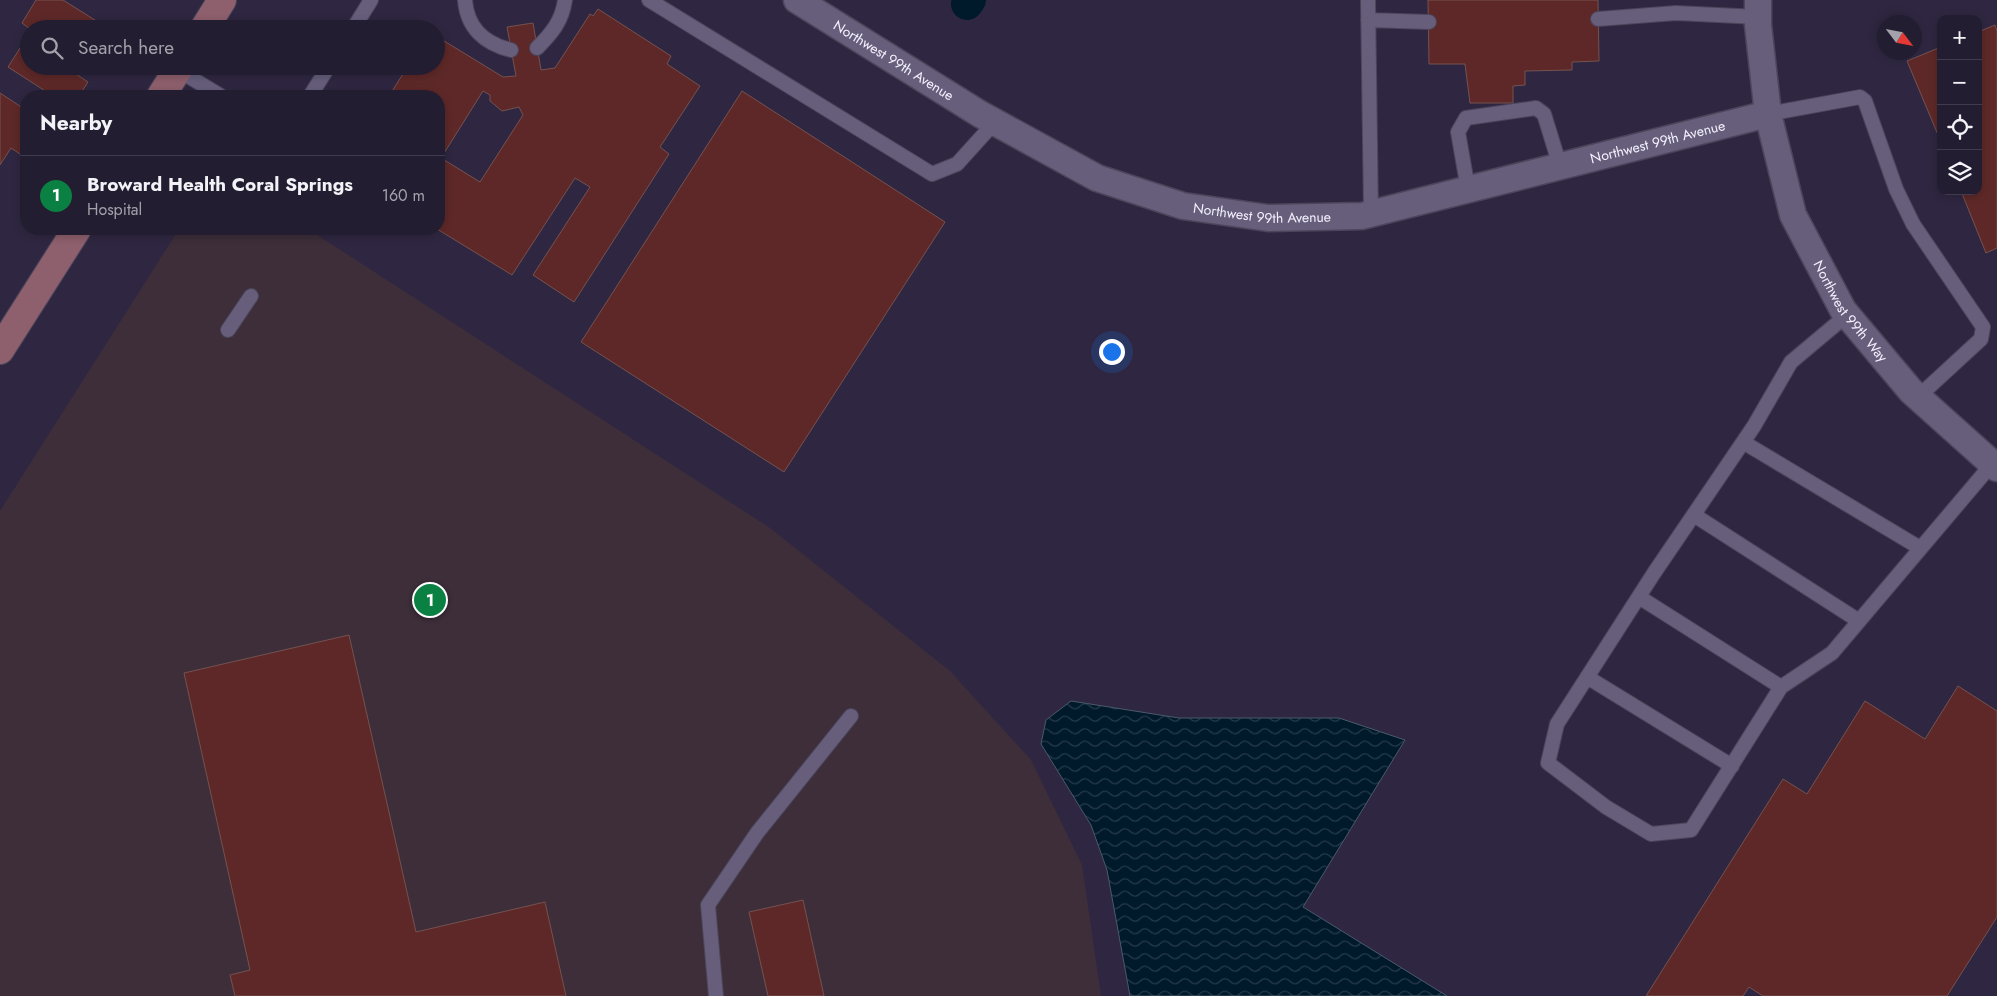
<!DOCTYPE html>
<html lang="en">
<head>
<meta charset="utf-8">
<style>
	body { margin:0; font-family:Jost,sans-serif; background:#2b2639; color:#f1f3f6 }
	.controls { position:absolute; right:15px; top:15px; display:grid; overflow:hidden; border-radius:10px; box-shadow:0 2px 8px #0003 }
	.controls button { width:45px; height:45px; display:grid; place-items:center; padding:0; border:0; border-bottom:1px solid #403b4d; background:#231d31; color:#f1f3f6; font:25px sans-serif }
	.compass { position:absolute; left:1877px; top:15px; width:45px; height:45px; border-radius:50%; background:#231d31; box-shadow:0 2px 8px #0003; rotate:122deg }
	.you { position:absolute; left:1111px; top:351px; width:18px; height:18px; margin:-12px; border:4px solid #fff; border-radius:50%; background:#1a73e8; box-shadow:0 0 0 8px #1a73e833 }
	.badge { display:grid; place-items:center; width:32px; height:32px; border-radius:50%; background:#0b8043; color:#fff; font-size:16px; font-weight:700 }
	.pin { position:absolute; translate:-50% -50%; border:2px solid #fff; box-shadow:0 1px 5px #0006 }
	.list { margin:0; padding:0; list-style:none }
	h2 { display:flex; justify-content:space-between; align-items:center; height:65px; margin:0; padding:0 20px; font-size:21px }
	h2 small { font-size:16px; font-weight:400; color:#a3a2ab }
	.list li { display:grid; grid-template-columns:32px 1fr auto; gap:15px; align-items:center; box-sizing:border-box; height:80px; padding:0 20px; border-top:1px solid #403b4d }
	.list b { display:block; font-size:19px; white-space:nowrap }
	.list p { margin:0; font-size:16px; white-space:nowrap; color:#a3a2ab }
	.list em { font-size:16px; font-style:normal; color:#a3a2ab }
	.icon { flex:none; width:28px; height:28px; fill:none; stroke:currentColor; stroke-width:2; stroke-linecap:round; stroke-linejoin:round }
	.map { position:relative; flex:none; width:1997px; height:996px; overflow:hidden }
	.search { position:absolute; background:#231d31; box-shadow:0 2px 8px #0003; left:20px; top:20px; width:425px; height:55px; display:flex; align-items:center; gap:12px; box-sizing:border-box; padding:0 18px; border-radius:28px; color:#a3a2ab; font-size:19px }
	.panel { position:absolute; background:#231d31; box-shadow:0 2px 8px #0003; left:20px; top:90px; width:425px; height:145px; border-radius:20px }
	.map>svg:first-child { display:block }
	.medical { fill:#3d2e3a }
	.water { fill:url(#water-waves); stroke:#495a6a }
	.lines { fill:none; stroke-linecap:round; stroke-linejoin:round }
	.canal { stroke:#00192b; stroke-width:32 }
	.building { fill:#5e2828; stroke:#755250; fill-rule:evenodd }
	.lane-casing { stroke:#4c455b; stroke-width:16 }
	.street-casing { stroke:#4c455b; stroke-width:29 }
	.secondary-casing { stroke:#4c455b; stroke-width:30 }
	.lane { stroke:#665e7b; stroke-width:14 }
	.street { stroke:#665e7b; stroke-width:26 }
	.secondary { stroke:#8e5f6d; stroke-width:28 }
	.labels { text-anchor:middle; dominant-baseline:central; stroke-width:4.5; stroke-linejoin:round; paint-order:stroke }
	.street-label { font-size:14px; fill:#f4f0fe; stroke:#2f2741 }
</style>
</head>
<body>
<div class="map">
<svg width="1997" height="996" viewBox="0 0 1997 996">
	<defs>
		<pattern id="water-waves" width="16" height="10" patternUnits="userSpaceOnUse" patternTransform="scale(1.25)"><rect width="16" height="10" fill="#00192b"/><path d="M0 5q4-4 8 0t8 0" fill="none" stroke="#263b4b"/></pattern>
	</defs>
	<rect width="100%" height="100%" fill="#2f2741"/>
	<!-- medical -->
	<path class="medical" d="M179 229H308L770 528 950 671 1031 760 1082 865 1101 996H0V511Z"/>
	<!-- water -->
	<path class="water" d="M1071 701 1179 718H1339L1405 740 1303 907 1447 996H1130L1107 870 1091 825 1041 744 1046 720Z"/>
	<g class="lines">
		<!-- canal -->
		<path class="canal" d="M967 4 970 0"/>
	</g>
	<!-- building -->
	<path class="building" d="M36 0H63L106 27 30 29 22 23Z
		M1428 0H1598L1599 61 1572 62V70L1525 71V85L1513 86V103H1470L1465 64H1429Z
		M598 9 671 56 667 64 700 86 660 147 669 154 574 302 533 275 590 187 575 178 512 275 437 229 439 96H389L408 66H436V36L503 77 516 76 507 27 533 23 541 70 555 68 590 14 593 16ZM483 91 490 95V101L502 111 519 107 523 115 480 182 441 158Z
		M1995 25 1997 31V248L1986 253 1961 191H1978V32Z
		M29 34V66H81L76 74 88 82 79 96H53L8 67Z
		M1941 47V142L1907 61Z
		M742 91 945 222 784 472 581 342Z
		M0 93 26 110V158L11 148 0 165Z
		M349 635 416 932 545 902 566 996H235L230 975 250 970 184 673Z
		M1958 686 1997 711V917L1947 996H1763L1749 987 1743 996H1646L1783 779 1807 794 1865 701 1925 739Z
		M803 900 824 996H768L749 912Z"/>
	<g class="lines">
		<!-- lane casing -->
		<g class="lane-casing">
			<path id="lane" d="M465 0C467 28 485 44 511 50
				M649 0 932 174 957 164 995 122
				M1368 0 1371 213
				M1598 19 1676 13 1758 17
				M1368 20 1429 22
				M353 29 371 0
				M537 48C552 33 562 21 565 0
				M178 70 221 96
				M310 96 329 66
				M1768 114 1860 97 1865 101 1896 189 1913 224 1983 327 1981 339 1918 397
				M1468 189 1458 132 1466 118 1536 108 1544 114 1560 166
				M1847 315 1791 362 1754 426 1654 573 1557 724 1548 763 1606 807 1651 834 1691 830 1781 687 1832 653 1992 464
				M228 330 251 296
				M1743 442 1920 548
				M1694 515 1859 621
				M1639 597 1781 687
				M1587 677 1732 766
				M716 996 708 905 757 833 851 716"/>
		</g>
		<!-- street casing -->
		<g class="street-casing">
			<g id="street">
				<path id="s1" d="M797 0 980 114 1097 178 1183 206 1268 218 1362 216 1768 114"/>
				<path id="s2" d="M1758 0V25L1768 114 1793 215 1843 310 1911 391 1997 468"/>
			</g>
		</g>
		<!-- secondary casing -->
		<g class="secondary-casing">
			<path id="secondary" d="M204 29 222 0
				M161 96 180 66
				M0 350 77 229"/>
		</g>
		<!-- lane -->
		<use href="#lane" class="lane"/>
		<!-- street -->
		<use href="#street" class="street"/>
		<!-- secondary -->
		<use href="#secondary" class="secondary"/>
	</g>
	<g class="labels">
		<!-- street labels -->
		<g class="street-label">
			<text stroke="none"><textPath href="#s1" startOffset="114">Northwest 99th Avenue</textPath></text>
			<text stroke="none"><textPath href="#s1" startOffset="924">Northwest 99th Avenue</textPath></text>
			<text stroke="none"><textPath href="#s1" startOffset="519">Northwest 99th Avenue</textPath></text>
			<text stroke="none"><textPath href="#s2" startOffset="331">Northwest 99th Way</textPath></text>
		</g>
	</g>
</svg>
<div class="controls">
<button>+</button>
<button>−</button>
<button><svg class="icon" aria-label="locate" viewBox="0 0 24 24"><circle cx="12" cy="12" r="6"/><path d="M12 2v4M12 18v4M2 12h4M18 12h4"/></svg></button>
<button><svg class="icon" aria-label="layers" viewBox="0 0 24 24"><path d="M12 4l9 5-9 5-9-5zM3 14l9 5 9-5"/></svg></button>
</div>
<svg class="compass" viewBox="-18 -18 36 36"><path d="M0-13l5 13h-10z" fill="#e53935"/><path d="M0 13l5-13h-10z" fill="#a3a2ab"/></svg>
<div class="you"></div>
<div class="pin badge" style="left:430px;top:600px">1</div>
<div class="search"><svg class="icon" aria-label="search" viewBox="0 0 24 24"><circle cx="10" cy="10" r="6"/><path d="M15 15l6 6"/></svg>Search here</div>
<section class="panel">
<h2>Nearby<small></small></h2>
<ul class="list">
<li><span class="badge">1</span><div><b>Broward Health Coral Springs</b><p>Hospital</p></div><em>160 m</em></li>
</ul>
</section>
</div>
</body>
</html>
